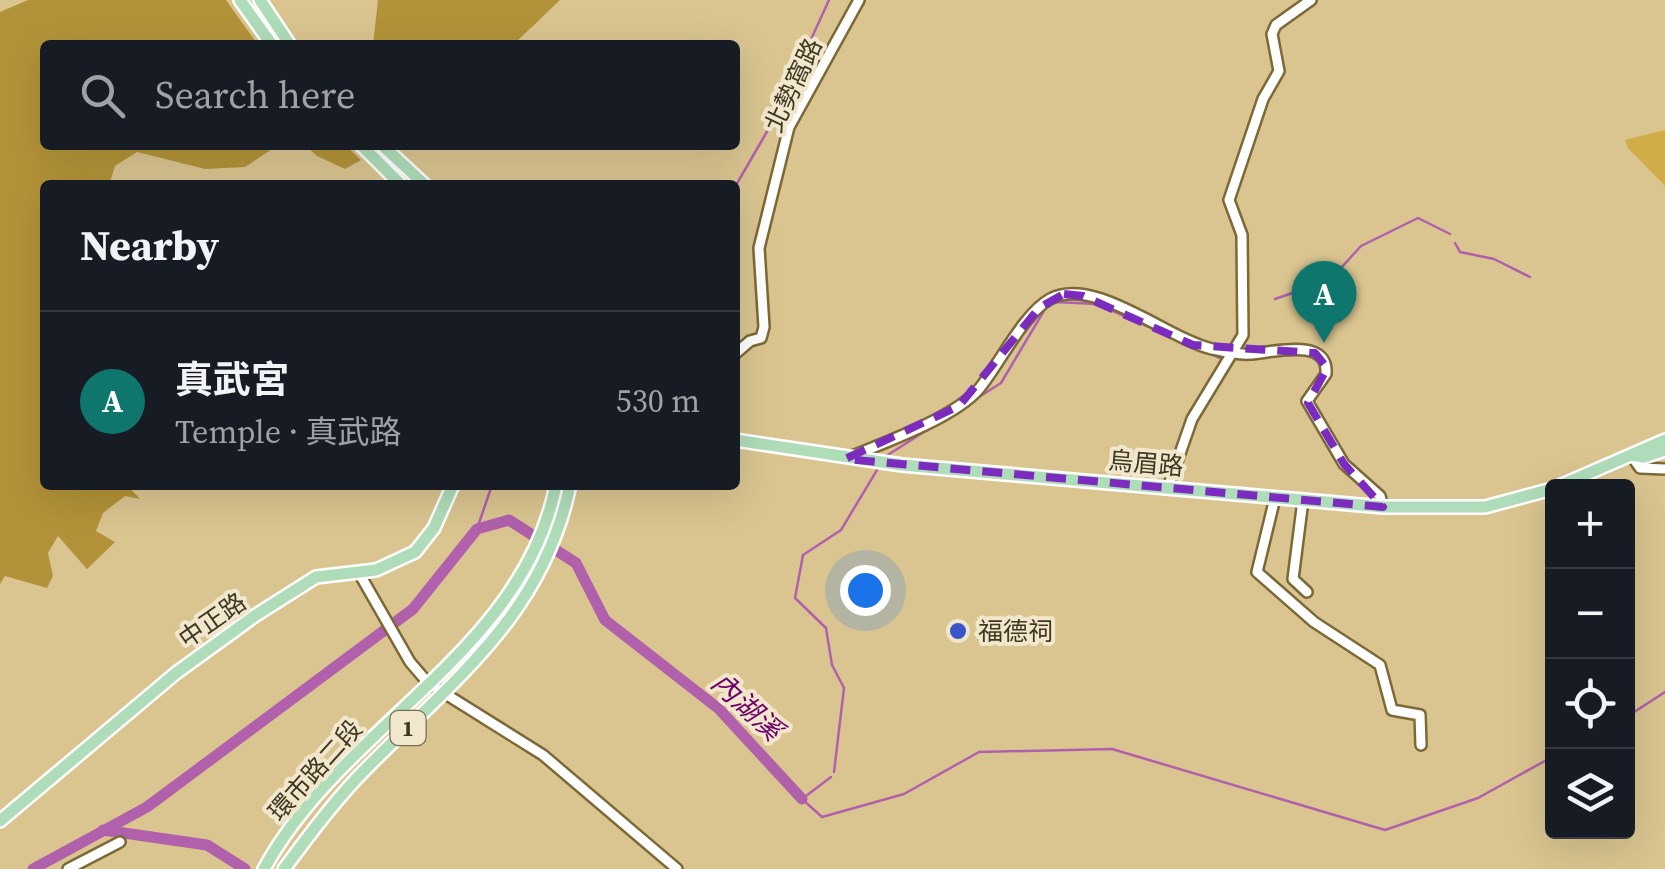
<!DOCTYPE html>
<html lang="en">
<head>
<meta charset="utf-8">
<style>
	body { margin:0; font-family:"Source Serif 4","Noto Sans TC",serif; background:#20242c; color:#f1f3f6 }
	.controls { position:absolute; right:30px; bottom:30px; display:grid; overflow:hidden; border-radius:10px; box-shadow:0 10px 40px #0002 }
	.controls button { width:90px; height:90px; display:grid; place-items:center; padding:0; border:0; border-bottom:2px solid #363941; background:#171b24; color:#f1f3f6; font:50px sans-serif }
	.you { position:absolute; left:865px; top:590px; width:35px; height:35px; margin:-25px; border:8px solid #fff; border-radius:50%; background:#1a73e8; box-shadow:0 0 0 15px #1a73e833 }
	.badge { display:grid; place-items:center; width:65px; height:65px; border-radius:50%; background:#0f766e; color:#fff; font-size:32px; font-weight:700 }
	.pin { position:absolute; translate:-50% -82px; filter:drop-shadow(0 2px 5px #0008) }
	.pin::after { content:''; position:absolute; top:52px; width:35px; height:30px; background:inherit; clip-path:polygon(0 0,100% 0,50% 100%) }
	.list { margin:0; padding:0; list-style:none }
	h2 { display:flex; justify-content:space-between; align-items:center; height:130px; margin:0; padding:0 40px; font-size:42px }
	h2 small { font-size:32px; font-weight:400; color:#9ea1a6 }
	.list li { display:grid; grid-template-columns:65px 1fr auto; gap:30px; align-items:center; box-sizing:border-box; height:180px; padding:0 40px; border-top:2px solid #363941 }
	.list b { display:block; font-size:38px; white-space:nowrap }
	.list p { margin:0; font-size:32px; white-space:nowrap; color:#9ea1a6 }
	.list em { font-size:32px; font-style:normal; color:#9ea1a6 }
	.icon { flex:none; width:55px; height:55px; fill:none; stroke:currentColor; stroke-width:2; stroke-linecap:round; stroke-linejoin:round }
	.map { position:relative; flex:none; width:1665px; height:869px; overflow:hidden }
	.search { position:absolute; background:#171b24; box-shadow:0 10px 40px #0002; left:40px; top:40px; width:700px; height:110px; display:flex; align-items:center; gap:25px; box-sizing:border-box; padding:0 35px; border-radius:10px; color:#9ea1a6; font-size:38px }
	.panel { position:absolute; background:#171b24; box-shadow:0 10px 40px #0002; left:40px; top:180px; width:700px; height:310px; border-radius:10px }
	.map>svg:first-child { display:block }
	.green { fill:#d1ad47 }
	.forest { fill:#b39339 }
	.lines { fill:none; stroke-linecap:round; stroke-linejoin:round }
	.stream { stroke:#b160ac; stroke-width:2.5 }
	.river { stroke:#b160ac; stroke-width:11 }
	.minor-casing { stroke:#7c6936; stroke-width:14 }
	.major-casing { stroke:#fff; stroke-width:16 }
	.minor { stroke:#fff; stroke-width:9 }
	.major { stroke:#b0ddb9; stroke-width:11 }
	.marked { fill:none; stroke:#7b2cbf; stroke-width:8; stroke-dasharray:20 12; stroke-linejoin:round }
	.poi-dot { fill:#3c55c7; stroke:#f1e7cd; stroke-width:4 }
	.labels { text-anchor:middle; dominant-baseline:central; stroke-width:8; stroke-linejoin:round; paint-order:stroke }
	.shield { fill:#f1e7cd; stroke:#746c55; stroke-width:2.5 }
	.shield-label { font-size:22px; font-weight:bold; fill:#3f3721 }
	.street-label { font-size:25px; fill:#3f3721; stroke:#f1e7cd }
	.poi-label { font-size:25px; fill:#3f3721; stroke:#f1e7cd; text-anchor:start }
	.water-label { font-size:28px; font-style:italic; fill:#6e006c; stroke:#f1e7cd }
</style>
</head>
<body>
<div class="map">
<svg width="1665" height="869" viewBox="0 0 1665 869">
	<rect width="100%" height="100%" fill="#dac590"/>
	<!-- green -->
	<path class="green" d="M1665 130V186L1628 148 1625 140Z"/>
	<!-- forest -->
	<path class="forest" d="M28 0H226L258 45H45V145H278L245 167 205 169 137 152 115 166 109 185H45V485H127L140 499 125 496 103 513 96 531 115 542 87 569 58 536 48 553 53 576 47 588 5 576 0 584V12Z
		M378 0H560L513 45H373Z
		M305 145H345L361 160 345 169 317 156Z"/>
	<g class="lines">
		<!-- stream -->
		<path class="stream" d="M735 187 776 116 829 0
			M1455 243 1460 252 1494 259 1530 277
			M1275 299 1330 280 1361 246 1418 218 1450 234
			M1055 302 1097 304 1170 336
			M1205 351 1222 359
			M883 458 1001 383 1048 304
			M477 529 492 485
			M1628 716 1665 692
			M834 772 844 688 832 665 826 628 795 598 803 555 841 530 880 465
			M831 777 802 799 822 817 904 794 979 752 1112 749 1385 830 1478 798 1552 757"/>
		<!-- river -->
		<path class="river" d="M103 830 207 845 245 869
			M33 869 147 807 413 609 477 529 509 520 576 563 605 620 719 709 802 799"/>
		<!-- minor casing -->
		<g class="minor-casing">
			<path id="minor" d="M735 354 750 341 761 338 764 327 759 248 789 127 859 0
				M1631 455 1640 468 1665 469
				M852 456C887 442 955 417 979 389 999 365 1023 314 1050 299 1094 275 1168 339 1212 349 1225 352 1237 355 1250 354 1271 353 1329 336 1326 374L1307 401 1344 464 1380 496 1383 507
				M1168 488 1192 419 1243 335 1242 235 1229 200 1263 99 1279 71 1272 34 1276 25 1311 0
				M1275 498 1257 572 1314 622 1380 665 1392 710 1420 715 1421 745
				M1303 500 1293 579 1307 592
				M359 573 410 662 428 683 543 755 677 869
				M68 869 120 842"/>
		</g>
		<!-- major casing -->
		<g class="major-casing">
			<path id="major" d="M240 0 272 45
				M260 0 290 45
				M361 145 401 185
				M382 145 425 185
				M735 440 902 465 1383 507H1485L1552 489
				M1631 455 1644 457 1665 450
				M1557 487 1665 440
				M0 821 176 673 256 615 316 577 376 570 415 552 434 528 453 485
				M264 869C341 726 523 653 556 485
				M284 869C307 838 330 807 356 779 446 685 542 620 570 485"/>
		</g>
		<!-- minor -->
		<use href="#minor" class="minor"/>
		<!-- major -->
		<use href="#major" class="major"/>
	</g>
	<!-- marked area -->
	<path class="marked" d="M1064 294 1083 296 1193 345 1315 353 1327 368 1308 403 1344 464 1383 507 845 459 959 406 1039 308Z"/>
	<!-- markers -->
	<circle class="poi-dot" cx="958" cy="631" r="10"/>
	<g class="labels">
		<!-- shield labels -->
		<rect class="shield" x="390.5" y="711" width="35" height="34" rx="8"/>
		<g class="shield-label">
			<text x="408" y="728">1</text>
		</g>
		<!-- street labels -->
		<g class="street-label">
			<text transform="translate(793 85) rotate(-65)">北勢窩路</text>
			<text transform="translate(1146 463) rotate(5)">烏眉路</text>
			<text transform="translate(212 620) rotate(-35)">中正路</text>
			<text transform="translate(315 770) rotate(-48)">環市路二段</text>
		</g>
		<!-- poi labels -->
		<g class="poi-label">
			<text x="978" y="631">福德祠</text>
		</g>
		<!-- water labels -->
		<g class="water-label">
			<text transform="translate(747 706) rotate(43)">內湖溪</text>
		</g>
	</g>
</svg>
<div class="controls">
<button>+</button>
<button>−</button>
<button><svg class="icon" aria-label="locate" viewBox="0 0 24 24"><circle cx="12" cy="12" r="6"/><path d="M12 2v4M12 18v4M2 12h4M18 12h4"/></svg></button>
<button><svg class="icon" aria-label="layers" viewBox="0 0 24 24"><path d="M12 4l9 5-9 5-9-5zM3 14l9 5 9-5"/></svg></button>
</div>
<div class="you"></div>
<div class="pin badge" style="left:1324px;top:343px">A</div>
<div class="search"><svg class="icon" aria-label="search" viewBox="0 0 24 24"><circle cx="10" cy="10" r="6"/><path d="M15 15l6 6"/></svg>Search here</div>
<section class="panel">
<h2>Nearby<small></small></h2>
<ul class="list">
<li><span class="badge">A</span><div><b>真武宮</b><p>Temple · 真武路</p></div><em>530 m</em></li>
</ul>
</section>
</div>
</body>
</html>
